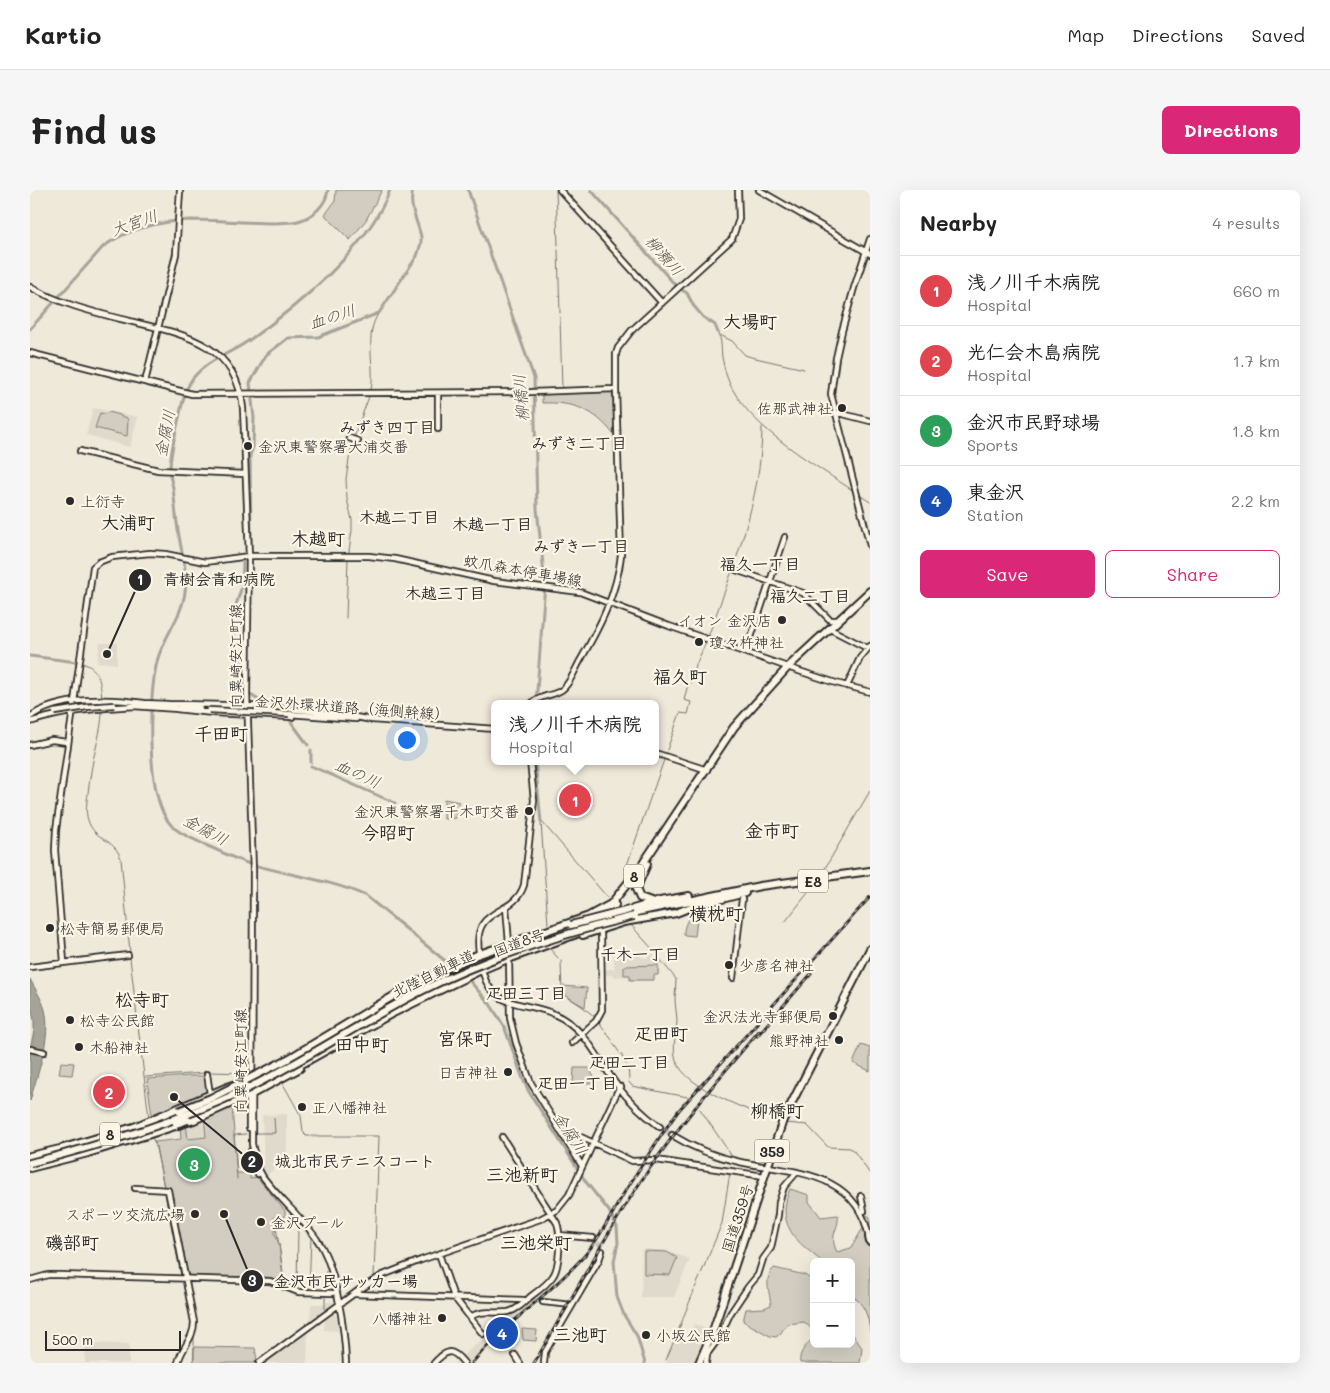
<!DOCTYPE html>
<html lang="en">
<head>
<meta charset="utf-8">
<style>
	body { margin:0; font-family:Mali,"Klee One",sans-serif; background:#f6f6f6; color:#222 }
	.controls { position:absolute; right:15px; bottom:15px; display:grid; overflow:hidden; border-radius:8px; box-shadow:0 5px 20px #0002 }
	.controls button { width:45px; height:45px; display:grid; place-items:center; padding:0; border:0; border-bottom:1px solid #e0e0e0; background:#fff; color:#222; font:25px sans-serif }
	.scale { position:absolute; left:15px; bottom:12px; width:136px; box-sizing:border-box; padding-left:5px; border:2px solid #2b2b2b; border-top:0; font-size:14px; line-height:18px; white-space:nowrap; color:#2b2b2b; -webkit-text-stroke:4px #fcf5e5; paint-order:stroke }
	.you { position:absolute; left:376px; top:549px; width:18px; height:18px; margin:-12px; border:4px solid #fff; border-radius:50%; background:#1a73e8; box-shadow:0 0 0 8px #1a73e833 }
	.badge { display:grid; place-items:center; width:32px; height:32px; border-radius:50%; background:#db2777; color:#fff; font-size:16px; font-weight:700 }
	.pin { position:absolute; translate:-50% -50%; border:2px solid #fff; box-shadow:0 1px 5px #0006 }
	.popup { position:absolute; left:461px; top:510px; width:168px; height:65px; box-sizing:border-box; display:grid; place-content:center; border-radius:8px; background:#fff; filter:drop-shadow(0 1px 4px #0005); font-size:16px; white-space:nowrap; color:#767676 }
	.popup b { font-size:19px; color:#222 }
	.popup::after { content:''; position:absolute; left:50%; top:100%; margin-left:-10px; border:10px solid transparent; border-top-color:#fff }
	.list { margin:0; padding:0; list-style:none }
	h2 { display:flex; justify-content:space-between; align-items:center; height:65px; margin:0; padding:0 20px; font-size:21px }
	h2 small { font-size:16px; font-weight:400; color:#767676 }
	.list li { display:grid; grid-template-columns:32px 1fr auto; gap:15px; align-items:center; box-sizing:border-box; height:70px; padding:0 20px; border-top:1px solid #e0e0e0 }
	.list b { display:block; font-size:19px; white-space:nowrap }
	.list p { margin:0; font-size:16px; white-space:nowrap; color:#767676 }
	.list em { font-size:16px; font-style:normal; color:#767676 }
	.actions { display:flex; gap:10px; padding:15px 20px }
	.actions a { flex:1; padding:11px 0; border:1px solid #db2777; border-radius:8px; text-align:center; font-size:18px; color:#db2777 }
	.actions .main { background:#db2777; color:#fff }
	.map { position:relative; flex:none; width:840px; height:1173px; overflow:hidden; border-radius:8px }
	header { display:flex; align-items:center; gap:30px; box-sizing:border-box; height:70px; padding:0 25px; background:#fff; border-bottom:1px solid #e0e0e0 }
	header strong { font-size:24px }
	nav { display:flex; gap:28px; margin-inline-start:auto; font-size:18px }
	.intro { display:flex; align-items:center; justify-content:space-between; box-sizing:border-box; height:120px; padding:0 30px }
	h1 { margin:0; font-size:35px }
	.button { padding:12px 22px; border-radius:8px; background:#db2777; color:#fff; font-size:18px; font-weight:700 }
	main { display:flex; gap:30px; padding:0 30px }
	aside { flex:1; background:#fff; border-radius:8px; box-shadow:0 5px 20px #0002 }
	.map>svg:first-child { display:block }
	.built { fill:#e0dacc }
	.green { fill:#d2cdc0; stroke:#7e7c76 }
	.water { fill:#a6a399; stroke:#75736d }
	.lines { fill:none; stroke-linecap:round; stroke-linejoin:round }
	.stream { stroke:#75736d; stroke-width:1 }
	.river { stroke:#a6a399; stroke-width:3 }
	.secondary-tunnel { stroke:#c8c3b7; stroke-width:4.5; stroke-dasharray:4.5 2; stroke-linecap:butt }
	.secondary-casing { stroke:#2b2b2b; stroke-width:8 }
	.highway-casing { stroke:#2b2b2b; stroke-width:10 }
	.secondary { stroke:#fcf5e5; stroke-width:4.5 }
	.highway { stroke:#fcf5e5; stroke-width:6 }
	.rail-casing { stroke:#2b2b2b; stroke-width:3 }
	.rail { stroke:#fcf5e5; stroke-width:1; stroke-dasharray:4; stroke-linecap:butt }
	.secondary-bridge-casing { stroke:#2b2b2b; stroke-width:8; stroke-linecap:butt }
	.highway-bridge-casing { stroke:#2b2b2b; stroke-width:10; stroke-linecap:butt }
	.secondary-bridge { stroke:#fcf5e5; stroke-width:4.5 }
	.highway-bridge { stroke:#fcf5e5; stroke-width:6 }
	.poi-dot { fill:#2b2b2b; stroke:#fcf5e5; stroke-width:2 }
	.labels { text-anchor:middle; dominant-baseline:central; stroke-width:4.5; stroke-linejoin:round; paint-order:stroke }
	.shield { fill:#fcf5e5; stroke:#6a6863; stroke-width:1 }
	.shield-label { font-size:14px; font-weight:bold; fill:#2b2b2b }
	.poi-label { font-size:15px; fill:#2b2b2b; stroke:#fcf5e5; text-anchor:start }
	.street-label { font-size:15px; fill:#2b2b2b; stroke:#fcf5e5 }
	.water-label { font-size:16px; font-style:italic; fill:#565552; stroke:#fcf5e5 }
	.neighbourhood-label { font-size:16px; font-weight:bold; fill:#2b2b2b; stroke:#fcf5e5 }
	.quarter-label { font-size:18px; font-weight:bold; fill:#2b2b2b; stroke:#fcf5e5 }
	.leader { fill:none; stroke:#2b2b2b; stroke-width:2 }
	.callout-dot { fill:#2b2b2b; stroke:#fcf5e5; stroke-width:2 }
	.mark-label { font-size:15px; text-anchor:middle; font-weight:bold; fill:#fff }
	.callout-label { font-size:16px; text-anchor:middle; font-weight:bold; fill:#2b2b2b; stroke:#fcf5e5; stroke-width:4.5; stroke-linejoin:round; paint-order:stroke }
</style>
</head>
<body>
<header>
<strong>Kartio</strong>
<nav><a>Map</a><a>Directions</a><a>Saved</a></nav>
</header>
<div class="intro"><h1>Find us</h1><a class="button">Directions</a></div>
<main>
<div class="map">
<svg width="840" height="1173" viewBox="0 0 840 1173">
	<rect width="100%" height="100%" fill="#efe9da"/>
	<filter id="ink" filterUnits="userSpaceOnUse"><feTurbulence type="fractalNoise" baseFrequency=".02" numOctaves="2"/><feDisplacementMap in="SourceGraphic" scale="10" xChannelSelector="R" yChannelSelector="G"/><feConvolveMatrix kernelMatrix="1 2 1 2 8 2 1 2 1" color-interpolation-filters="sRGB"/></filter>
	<g filter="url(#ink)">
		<!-- built -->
		<path class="built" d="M63 218 108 227 100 257 56 245Z
			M70 453H87V474L67 472Z
			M611 763 612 768H618V764H623L625 768 628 769 632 774H630V785H624V791H599V786L584 787V785H575V779H584V765Z
			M83 886 88 916 74 918 70 888Z
			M257 924V978H245L238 985 234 981 232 925Z
			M172 928 177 947 157 949 156 935Z
			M612 1059 634 1060 660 1069 644 1107H611Z
			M516 1096 519 1099 464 1147 441 1173H424Z
			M296 1112H303L300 1117 281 1131H280L281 1114H295V1119Z
			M301 1124 306 1125 308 1141 294 1140 295 1129Z
			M664 1134 681 1141 667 1173H637V1170L647 1144 657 1148Z
			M278 1141 277 1173H235Z
			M55 1153 99 1154V1173H55Z"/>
		<!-- green -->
		<path class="green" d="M306 0H352L336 30 320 50 295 25 305 11Z
			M582 202 583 203 584 245C564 219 544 212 512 213V204Z
			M79 222 90 225 91 227H96L98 230 97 246 65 238 70 223 74 224Z
			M414 609 430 612 429 614V621H426V628L414 629Z
			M668 721 665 746 654 745C653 736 659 724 668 721Z
			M628 775V785H624V790H600V785H594V776Z
			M533 796 557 798 555 817 534 805Z
			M831 855 840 858V881L823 873Z
			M31 872 44 873 42 885 29 884Z
			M544 878H559L566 891 561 893H543Z
			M160 886H176L177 899 175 904 122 926 117 889Z
			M202 916 207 983H220V989L227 987 255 1021V1027H244L245 1044 249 1054 254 1095 241 1089 157 1087 139 998 134 997 125 952 151 949 150 937 156 935 158 949 176 947 174 927Z
			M760 999 779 1005V1012L791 1027 808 1025C810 1039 798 1044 807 1062L821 1058 833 1038 837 1025 840 1027V1142C838 1124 835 1116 821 1104V1072C813 1072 802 1074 794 1072 789 1070 783 1064 778 1060 757 1043 749 1025 760 999Z
			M614 1061 637 1062 647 1068 640 1085 614 1084Z
			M744 1078 775 1085 784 1092V1154H821V1142L832 1158 830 1173H770C767 1152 798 1150 774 1132L757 1134 750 1144 746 1147 740 1146 713 1131 716 1119 734 1118 741 1115C740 1102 733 1089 744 1078Z
			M492 1139 507 1140 506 1151 493 1150Z
			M164 1157 225 1158 227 1171 224 1173H164Z"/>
		<!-- water -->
		<path class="water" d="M0 789C5 799 12 809 15 820 22 846 7 885 0 911V859L4 841V830L0 813Z"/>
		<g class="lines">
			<!-- stream -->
			<path class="stream" d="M526 0 528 55
				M528 60 530 123
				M530 127 532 199
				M689 145C692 152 691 159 692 167 694 178 697 190 703 200 725 241 786 275 825 302
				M690 145 702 151 715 165 721 167 774 179
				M341 200C346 176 333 144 349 123
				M324 247 340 204
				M828 304 840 312
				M316 428 318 368 322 340V330L317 309 316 289 322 251
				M678 447C702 380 732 310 732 237
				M51 473C70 477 70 492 72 508
				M72 520C72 534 69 544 66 558 62 572 60 588 58 603 57 612 55 621 58 630 64 651 84 647 91 669L100 762
				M637 560 650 523 658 524 661 512 654 510 657 498 664 488 666 475 676 452
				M623 601 634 570
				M511 632 518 734
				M512 632 578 708
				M596 678 622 603
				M794 680 840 601
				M755 732 781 699
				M600 734 625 762
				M520 759 528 768
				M100 768 119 928
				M629 768 646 789C646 796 645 802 645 809 645 816 647 824 647 832 646 844 642 857 646 870 655 899 722 921 749 932
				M531 771 532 803 553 817 565 827
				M569 832 574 839
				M576 842 582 850
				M583 853 589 862
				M591 864 596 874
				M598 876 599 889
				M179 882 217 883
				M115 887 175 883
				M252 892 271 926 273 941 276 946H349L344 1086
				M599 892 602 896 641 904
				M642 904 658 907
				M670 919 701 965
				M756 933 777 935 798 957 820 958 824 961 840 984
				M225 943H245L244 928
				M122 947 125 954 134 997
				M207 989 204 945 216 944
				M135 1004 151 1086
				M696 1007 700 983
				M245 1027C247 1050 253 1072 254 1095
				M277 1044 281 1048 279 1100
				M677 1070 692 1033 696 1008
				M671 1084 676 1072
				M153 1091 161 1132
				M665 1098 670 1087
				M267 1100 268 1035
				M295 1101 296 1081
				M343 1102V1094
				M295 1121V1106
				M653 1128 664 1101
				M164 1155V1147
				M636 1170 653 1129
				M163 1173 164 1157"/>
			<!-- river -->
			<path class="river" d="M360 0C338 58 268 116 218 151 200 164 178 169 163 188 155 199 152 214 149 228 145 245 140 263 140 280 139 286 142 292 143 298 145 314 146 330 149 346 152 365 158 383 155 402 152 426 135 445 128 468 118 503 115 607 141 635 149 644 162 648 173 654 188 660 202 668 217 673 256 685 299 689 336 706L430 783
				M438 0 504 188 507 319 515 393 506 514
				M561 0 647 97 657 103 663 115 673 127 685 135 689 145
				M0 139 73 57C96 39 132 31 161 30 189 30 217 33 245 33 253 32 261 33 268 31 283 27 296 15 298 0
				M221 356 220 265 223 257 224 228 220 193 236 165 258 148 288 147 349 123 387 66C389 60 392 53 391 47 388 31 378 17 383 0
				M0 466 47 472
				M211 499 208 497V493L210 471 205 461 202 451 206 415 212 396 213 372
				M219 504 235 514 251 515
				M259 529 278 555
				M281 560V572
				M505 571 511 632
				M281 576 365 613
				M437 788 460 814 474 836 493 889 499 902 556 992 579 1021 587 1037 588 1053 584 1071 587 1107 594 1125 607 1146 615 1173"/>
			<!-- secondary-tunnel -->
			<path class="secondary-tunnel" d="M630 937 642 945
				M563 1048 570 1055 572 1061
				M495 1110 513 1112"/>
			<!-- secondary casing -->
			<g class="secondary-casing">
				<path id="secondary" d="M530 0 632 113
					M729 0 840 64
					M840 49 824 98 812 141 806 168 801 204 840 356
					M0 97C29 113 59 121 91 129 146 143 206 149 213 218L219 366 217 504 223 681 222 954 227 976 233 987C250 1010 273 1028 288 1051 306 1076 315 1142 316 1173
					M0 163 162 204 502 202 586 199
					M115 192 146 64 150 0
					M408 203V239
					M805 222 840 231
					M319 248 328 251
					M50 261 128 280 215 284
					M706 380 773 403 800 430H807
					M802 440 837 458
					M716 462 755 347
					M817 496 830 468 840 456
					M113 513 138 514
					M135 514C205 514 274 517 342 530
					M501 514C510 504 525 507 534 498 541 491 545 480 550 471 569 438 587 404 591 365L586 199V164L588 158 602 140 702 49 709 29 708 0
					M103 516 148 519
					M150 516 170 519
					M146 519 183 523 262 527
					M259 524 326 529
					M0 527C28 506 81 508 114 513
					M342 530 465 539
					M0 532C34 521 70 518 106 516
					M0 555 22 550 37 552
					M625 563 677 580
					M476 717 479 753
					M449 762C442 714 483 729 494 695L504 610 500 571
					M479 768 480 828 486 853 501 893 552 976
					M34 772 25 660 26 640 63 377 69 372 82 367 120 363 135 364 175 372 219 366H339L365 369 464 391 550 402 639 436 769 481 806 493 840 502
					M0 777 98 765
					M453 783C463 820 497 811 524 824 556 838 567 868 586 894 598 910 614 925 630 937
					M703 788 712 709
					M542 853 566 831 572 820 571 743
					M0 859 14 862
					M177 884 180 904
					M219 904V938
					M642 945C663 958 686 967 710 972 762 983 826 980 839 1047
					M551 947 602 971 626 970 734 986
					M221 961 222 971 228 984
					M105 998 138 1000 164 1132C164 1149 151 1158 148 1173
					M831 1006 834 1021
					M529 1045 563 1048
					M409 1064 424 1107 453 1144
					M0 1090 18 1085H29L240 1091 268 1102 303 1103
					M325 1104 494 1110
					M513 1112 542 1115
					M440 1127C453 1119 464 1124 478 1122 487 1120 494 1113 500 1107 508 1101 518 1094 523 1086 530 1076 531 1044 527 1033L472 947
					M485 1165 490 1173
					M229 1173 329 1100 353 1085 391 1070 510 1029 527 1020 539 1005 589 898 591 897
					M404 1173C417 1160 421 1157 434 1173
					M514 1173 515 1162 569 1070 572 1061
					M676 1173 677 1164 689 1148 700 1124 718 1097 728 1085 733 1069 741 1058 748 1025 749 1012 754 997 767 982"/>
			</g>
			<!-- highway casing -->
			<g class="highway-casing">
				<path id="highway" d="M617 674 606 699 610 708 621 712
					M603 719 630 711 659 706
					M602 723 730 696 840 681
					M553 745 594 732 646 723 661 717 715 703
					M258 869 387 792 444 766 559 726 581 714 610 678 704 537 758 477 840 401
					M265 878 363 823 449 781 473 771 552 742 568 731 585 715
					M104 937 202 895
					M114 946 164 930 222 904 270 878
					M0 966 30 959 107 936
					M0 978 58 963 117 945
					M839 1047 840 1052
					M669 1173 683 1141 753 930 840 759"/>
			</g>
			<!-- secondary -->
			<use href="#secondary" class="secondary"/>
			<!-- highway -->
			<use href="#highway" class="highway"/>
			<!-- rail casing -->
			<g class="rail-casing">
				<path id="rail" d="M727 846 781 784
					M442 1173C475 1133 521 1104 555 1065 571 1046 582 1024 594 1003 612 975 629 947 649 920L840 707
					M504 1173C543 1108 577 1040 620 978 654 929 691 885 729 841"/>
			</g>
			<!-- rail -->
			<use href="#rail" class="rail"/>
			<!-- secondary-bridge casing -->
			<g class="secondary-bridge-casing">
				<path id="secondary-bridge" d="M179 520 259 524
					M25 522 57 517 84 515"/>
			</g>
			<!-- highway-bridge casing -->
			<g class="highway-bridge-casing">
				<path id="highway-bridge" d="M541 735 599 720
					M149 921 181 908 258 869
					M146 934 158 930
					M0 973C71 955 141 934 208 903 272 873 330 832 393 800 461 766 531 744 604 726"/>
			</g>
			<!-- secondary-bridge -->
			<use href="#secondary-bridge" class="secondary-bridge"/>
			<!-- highway-bridge -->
			<use href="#highway-bridge" class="highway-bridge"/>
		</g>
	</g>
	<!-- markers -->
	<g class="poi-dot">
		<circle cx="812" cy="218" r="5"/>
		<circle cx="218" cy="256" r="5"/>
		<circle cx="40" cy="311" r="5"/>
		<circle cx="752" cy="430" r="5"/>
		<circle cx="669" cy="452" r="5"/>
		<circle cx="499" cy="621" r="5"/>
		<circle cx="20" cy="738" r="5"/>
		<circle cx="699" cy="775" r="5"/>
		<circle cx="803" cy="826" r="5"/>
		<circle cx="40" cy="830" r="5"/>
		<circle cx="809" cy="850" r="5"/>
		<circle cx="49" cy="857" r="5"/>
		<circle cx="478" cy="882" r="5"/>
		<circle cx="272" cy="917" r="5"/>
		<circle cx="165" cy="1024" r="5"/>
		<circle cx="231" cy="1032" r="5"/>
		<circle cx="412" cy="1128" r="5"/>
		<circle cx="616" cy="1145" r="5"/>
	</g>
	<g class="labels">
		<!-- shield labels -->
		<g class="shield">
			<rect x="594" y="674.5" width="20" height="23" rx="4"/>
			<rect x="768" y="679.5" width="30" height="23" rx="4"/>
			<rect x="70" y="932.5" width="20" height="23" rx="4"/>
			<rect x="724.5" y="949.5" width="35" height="23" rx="4"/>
		</g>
		<g class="shield-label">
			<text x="604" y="686">8</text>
			<text x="783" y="691">E8</text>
			<text x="80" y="944">8</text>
			<text x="742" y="961">359</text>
		</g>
		<!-- poi labels -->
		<g class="poi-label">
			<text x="802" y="218" text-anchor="end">佐那武神社</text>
			<text x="228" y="256">金沢東警察署大浦交番</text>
			<text x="50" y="311">上衍寺</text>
			<text x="742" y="430" text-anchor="end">イオン 金沢店</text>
			<text x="679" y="452">瓊々杵神社</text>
			<text x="489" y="621" text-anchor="end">金沢東警察署千木町交番</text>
			<text x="30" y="738">松寺簡易郵便局</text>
			<text x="709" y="775">少彦名神社</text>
			<text x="793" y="826" text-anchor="end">金沢法光寺郵便局</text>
			<text x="50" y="830">松寺公民館</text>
			<text x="799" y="850" text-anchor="end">熊野神社</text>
			<text x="59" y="857">木船神社</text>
			<text x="468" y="882" text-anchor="end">日吉神社</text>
			<text x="282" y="917">正八幡神社</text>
			<text x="155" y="1024" text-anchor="end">スポーツ交流広場</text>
			<text x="241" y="1032">金沢プール</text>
			<text x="402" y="1128" text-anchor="end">八幡神社</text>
			<text x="626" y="1145">小坂公民館</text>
		</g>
		<!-- street labels -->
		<g class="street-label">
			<text transform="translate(493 380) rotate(10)">蚊爪森本停車場線</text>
			<text transform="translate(205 466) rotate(-90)">向粟崎安江町線</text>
			<text transform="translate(322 517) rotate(4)">金沢外環状道路（海側幹線）</text>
			<text transform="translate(489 752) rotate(-20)">国道8号</text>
			<text transform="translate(403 783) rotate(-26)">北陸自動車道</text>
			<text transform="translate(210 871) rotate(-90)">向粟崎安江町線</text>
			<text transform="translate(707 1028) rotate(-72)">国道359号</text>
		</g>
		<!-- water labels -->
		<g class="water-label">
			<text transform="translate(104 32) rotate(-19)">大宮川</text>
			<text transform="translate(635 65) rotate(49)">柳瀬川</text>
			<text transform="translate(302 126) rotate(-18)">血の川</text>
			<text transform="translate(490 208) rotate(-95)">柳橋川</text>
			<text transform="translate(134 243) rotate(-79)">金腐川</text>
			<text transform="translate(328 583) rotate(24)">血の川</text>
			<text transform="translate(176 639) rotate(28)">金腐川</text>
			<text transform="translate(541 943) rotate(57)">金腐川</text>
		</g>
		<!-- neighbourhood labels -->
		<g class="neighbourhood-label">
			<text x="357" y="236">みずき四丁目</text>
			<text x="549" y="252">みずき二丁目</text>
			<text x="369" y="326">木越二丁目</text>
			<text x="462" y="333">木越一丁目</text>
			<text x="551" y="355">みずき一丁目</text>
			<text x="730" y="373">福久一丁目</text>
			<text x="415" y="402">木越三丁目</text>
			<text x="780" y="405">福久二丁目</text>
			<text x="610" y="763">千木一丁目</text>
			<text x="496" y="802">疋田三丁目</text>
			<text x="599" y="871">疋田二丁目</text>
			<text x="547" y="892">疋田一丁目</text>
		</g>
		<!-- quarter labels -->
		<g class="quarter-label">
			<text x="720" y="131">大場町</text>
			<text x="98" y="332">大浦町</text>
			<text x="288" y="348">木越町</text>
			<text x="650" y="486">福久町</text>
			<text x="191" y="543">千田町</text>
			<text x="742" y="640">金市町</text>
			<text x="358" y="642">今昭町</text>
			<text x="686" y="723">横枕町</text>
			<text x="112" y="809">松寺町</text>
			<text x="631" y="843">疋田町</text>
			<text x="435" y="848">宮保町</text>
			<text x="332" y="854">田中町</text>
			<text x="747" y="920">柳橋町</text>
			<text x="492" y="984">三池新町</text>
			<text x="42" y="1052">磯部町</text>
			<text x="506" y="1052">三池栄町</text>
			<text x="550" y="1144">三池町</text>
		</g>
	</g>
	<!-- callouts -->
	<path class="leader" d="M77 464L110 390M144 907L222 972M194 1024L222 1091"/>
	<g class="callout-dot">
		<circle cx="77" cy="464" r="5"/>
		<circle cx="144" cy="907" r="5"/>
		<circle cx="194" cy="1024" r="5"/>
		<circle cx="110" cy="390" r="12"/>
		<circle cx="222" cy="972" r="12"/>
		<circle cx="222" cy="1091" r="12"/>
	</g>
	<g class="mark-label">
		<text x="110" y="395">1</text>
		<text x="222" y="977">2</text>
		<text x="222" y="1096">3</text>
	</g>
	<g class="callout-label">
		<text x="189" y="395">青樹会青和病院</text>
		<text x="325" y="977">城北市民テニスコート</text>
		<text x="316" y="1097">金沢市民サッカー場</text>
	</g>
</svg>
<div class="controls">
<button>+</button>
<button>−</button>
</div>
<div class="scale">500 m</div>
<div class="you"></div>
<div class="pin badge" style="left:545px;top:610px;background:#e0444e">1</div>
<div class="popup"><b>浅ノ川千木病院</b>Hospital</div>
<div class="pin badge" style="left:79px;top:902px;background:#e0444e">2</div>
<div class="pin badge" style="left:164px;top:974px;background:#2e9e5b">3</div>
<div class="pin badge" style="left:472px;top:1143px;background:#1a4fb4">4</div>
</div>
<aside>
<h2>Nearby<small>4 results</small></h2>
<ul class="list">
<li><span class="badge" style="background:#e0444e">1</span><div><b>浅ノ川千木病院</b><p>Hospital</p></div><em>660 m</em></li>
<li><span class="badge" style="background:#e0444e">2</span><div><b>光仁会木島病院</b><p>Hospital</p></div><em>1.7 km</em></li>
<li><span class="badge" style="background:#2e9e5b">3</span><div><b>金沢市民野球場</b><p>Sports</p></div><em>1.8 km</em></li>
<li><span class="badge" style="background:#1a4fb4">4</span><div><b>東金沢</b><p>Station</p></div><em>2.2 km</em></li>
</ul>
<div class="actions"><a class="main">Save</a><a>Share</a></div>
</aside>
</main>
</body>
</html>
